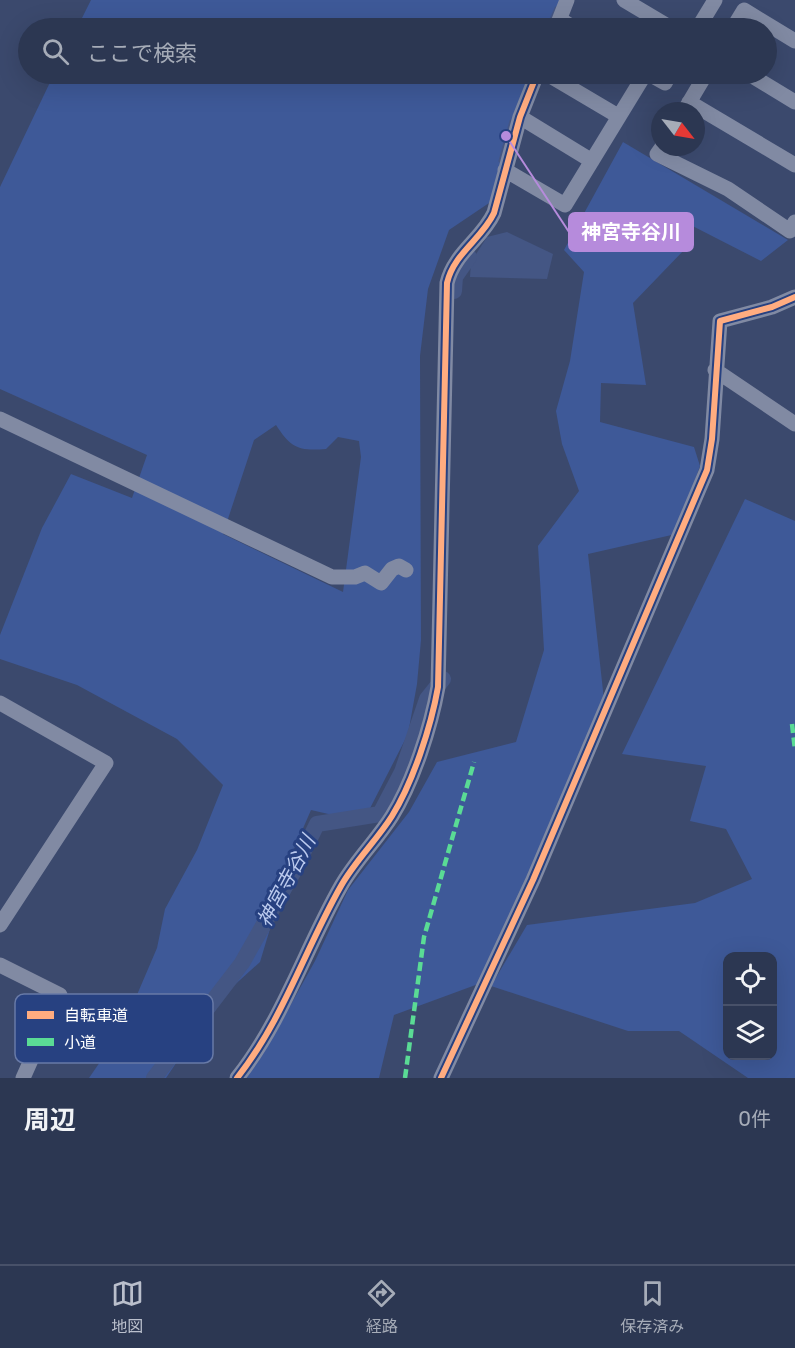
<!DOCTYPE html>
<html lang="ja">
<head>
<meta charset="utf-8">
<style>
	body { margin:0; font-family:Rubik,"Noto Sans JP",sans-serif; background:#38425c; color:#f1f3f6 }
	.controls { position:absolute; right:18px; bottom:18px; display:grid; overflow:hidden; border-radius:12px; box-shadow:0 6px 24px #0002 }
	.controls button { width:54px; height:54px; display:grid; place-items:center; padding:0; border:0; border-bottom:2px solid #485169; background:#2c3752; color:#f1f3f6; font:30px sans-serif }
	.compass { position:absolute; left:651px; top:102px; width:54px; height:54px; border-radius:50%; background:#2c3752; box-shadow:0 6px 24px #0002; rotate:121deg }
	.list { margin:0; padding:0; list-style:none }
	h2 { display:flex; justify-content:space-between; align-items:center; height:78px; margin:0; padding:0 24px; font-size:26px }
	h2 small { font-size:20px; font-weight:400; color:#a6acb8 }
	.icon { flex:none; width:33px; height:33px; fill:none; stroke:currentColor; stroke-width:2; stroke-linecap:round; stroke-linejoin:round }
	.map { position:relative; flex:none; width:795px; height:1078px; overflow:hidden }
	.search { position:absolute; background:#2c3752; box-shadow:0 6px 24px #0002; left:18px; right:18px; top:18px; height:66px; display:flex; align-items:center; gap:15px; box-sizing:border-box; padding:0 21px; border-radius:33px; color:#a6acb8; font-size:22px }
	.sheet { height:186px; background:#2c3752 }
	nav { display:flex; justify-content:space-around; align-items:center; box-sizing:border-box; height:84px; border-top:2px solid #485169; background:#2c3752; font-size:16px; color:#a6acb8 }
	nav a { display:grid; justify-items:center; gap:3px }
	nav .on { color:#babfcc }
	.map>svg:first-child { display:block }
	.green { fill:#3e5998; fill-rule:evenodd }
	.water { fill:#445684 }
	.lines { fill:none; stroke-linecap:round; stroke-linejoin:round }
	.stream { stroke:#445684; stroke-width:3 }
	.river { stroke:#445684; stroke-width:16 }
	.minor { stroke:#818aa3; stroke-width:15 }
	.quiet { stroke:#5adb95; stroke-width:4.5; stroke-dasharray:9 4.5; stroke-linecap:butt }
	.cycleway-casing { stroke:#274181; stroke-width:10 }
	.cycleway { stroke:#ffac80; stroke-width:6 }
	.labels { text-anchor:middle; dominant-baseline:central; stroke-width:6; stroke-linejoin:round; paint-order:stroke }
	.water-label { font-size:20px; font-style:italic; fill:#bbcaee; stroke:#274181 }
	.key { fill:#274181; stroke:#687aa7; stroke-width:1.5 }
	.key-label { font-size:16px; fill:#fff }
	.leader { fill:none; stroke:#b68bdc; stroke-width:2 }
	.callout-dot { fill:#b68bdc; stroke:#274181; stroke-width:2 }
	.callout { fill:#b68bdc; stroke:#b68bdc; stroke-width:2 }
	.callout-label { font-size:20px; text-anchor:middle; font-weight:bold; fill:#fff }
</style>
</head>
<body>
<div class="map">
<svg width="795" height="1078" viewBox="0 0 795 1078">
	<rect width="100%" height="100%" fill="#3b496d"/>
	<!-- green -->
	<path class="green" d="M91 0H563L551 28H77Z
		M54 74H532L492 201 449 230 428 289 420 356 421 640 417 684 408 734 363 822 311 810 294 849 260 962 219 999 166 1078H89L122 1030 157 948 165 909 197 850 223 785 177 739 77 685 0 659V635L42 528 71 474 132 498 147 455 0 389V187ZM276 425C291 448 298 451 326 449L338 437 359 441 361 457 343 592 223 534 254 440Z
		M623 142 788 240 761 261 671 215 685 249 633 303 646 385 601 383 600 422 694 447 700 466 676 534 588 554 604 700 481 983 394 1015 379 1078H245L270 1042 315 961 348 890 409 812 437 762 516 742 544 650 538 546 579 491 562 444 556 411 570 361 584 272 564 250Z
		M745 499 795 521V1078H748L679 1031H628L491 986 527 925 695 903 752 879 726 829 690 821 706 766 622 754ZM728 956H772V1056H728Z"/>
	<!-- water -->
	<path class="water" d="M507 232 553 254 547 279 470 277 471 262 487 237Z"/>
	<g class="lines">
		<!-- stream -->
		<path class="stream" d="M547 28 556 8
			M500 161 511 121"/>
		<!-- river -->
		<path class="river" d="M454 291 455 277 469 257
			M154 1078 242 963 295 869 317 824 380 814 402 772 427 699 443 679"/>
		<!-- minor -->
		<path class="minor" d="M624 0 671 28
			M560 19 574 28
			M556 28 567 0
			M698 28 715 0
			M733 28 744 10 795 41
			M547 74 618 116
			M649 74 665 83 670 74
			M749 74 795 102
			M689 102 795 165
			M684 111 706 74
			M520 117 592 161
			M662 147 657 154 728 189 790 231 795 222
			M505 170 565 205 645 74
			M715 370 795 424
			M0 419 332 577H355L365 573 381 583 392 569 399 566 406 570
			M0 703 106 763 0 925
			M0 965 60 995 23 1078
			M237 1078C283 1020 305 949 341 886 355 861 377 840 392 816 413 782 431 727 438 687L447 283C454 253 482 239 494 213L520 117 537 74
			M441 1078 533 880 707 470 712 439 720 321 772 307 795 297"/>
		<!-- quiet -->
		<path class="quiet" d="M792 724 795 750
			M405 1078 424 937 474 762"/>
		<!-- cycleway casing -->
		<g class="cycleway-casing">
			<path id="cycleway" d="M237 1078C283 1020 305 949 341 886 355 861 377 840 392 816 413 782 431 727 438 687L447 283C454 253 482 239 494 213L520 117 537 74
				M441 1078 533 880 707 470 712 439 720 321 772 307 795 297"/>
		</g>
		<!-- cycleway -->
		<use href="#cycleway" class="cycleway"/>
	</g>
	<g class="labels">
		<!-- water labels -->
		<g class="water-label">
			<text transform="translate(286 881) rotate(-62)">神宮寺谷川</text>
		</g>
	</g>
	<!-- legend -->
	<rect x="15" y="994" width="198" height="69" rx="9" class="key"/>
	<rect x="27" y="1011" width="27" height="8" fill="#ffac80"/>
	<rect x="27" y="1038" width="27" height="8" fill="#5adb95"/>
	<g class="key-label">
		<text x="64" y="1021">自転車道</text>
		<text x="64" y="1048">小道</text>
	</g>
	<!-- callouts -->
	<path class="leader" d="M506 136L569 232"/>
	<circle class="callout-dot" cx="506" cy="136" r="6"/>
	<rect class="callout" x="569" y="213" width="124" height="38" rx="6"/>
	<g class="callout-label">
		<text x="631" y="239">神宮寺谷川</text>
	</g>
</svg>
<div class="controls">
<button><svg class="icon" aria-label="locate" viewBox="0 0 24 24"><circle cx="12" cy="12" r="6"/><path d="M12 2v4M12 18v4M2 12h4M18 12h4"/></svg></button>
<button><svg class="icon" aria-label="layers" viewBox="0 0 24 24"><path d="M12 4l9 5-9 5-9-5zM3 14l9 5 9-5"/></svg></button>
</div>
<svg class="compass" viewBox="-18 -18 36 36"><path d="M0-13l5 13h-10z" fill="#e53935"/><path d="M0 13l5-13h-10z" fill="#a6acb8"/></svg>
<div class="search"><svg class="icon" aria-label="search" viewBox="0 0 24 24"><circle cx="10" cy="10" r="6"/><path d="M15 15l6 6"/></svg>ここで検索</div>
</div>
<section class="sheet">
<h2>周辺<small>0件</small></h2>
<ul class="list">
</ul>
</section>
<nav>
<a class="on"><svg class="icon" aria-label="map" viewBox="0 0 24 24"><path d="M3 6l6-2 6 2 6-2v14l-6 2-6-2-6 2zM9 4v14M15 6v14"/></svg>地図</a>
<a><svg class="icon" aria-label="directions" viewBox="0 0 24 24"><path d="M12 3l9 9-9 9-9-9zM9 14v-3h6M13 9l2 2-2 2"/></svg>経路</a>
<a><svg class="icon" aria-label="saved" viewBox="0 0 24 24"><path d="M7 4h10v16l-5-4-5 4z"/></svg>保存済み</a>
</nav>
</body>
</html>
